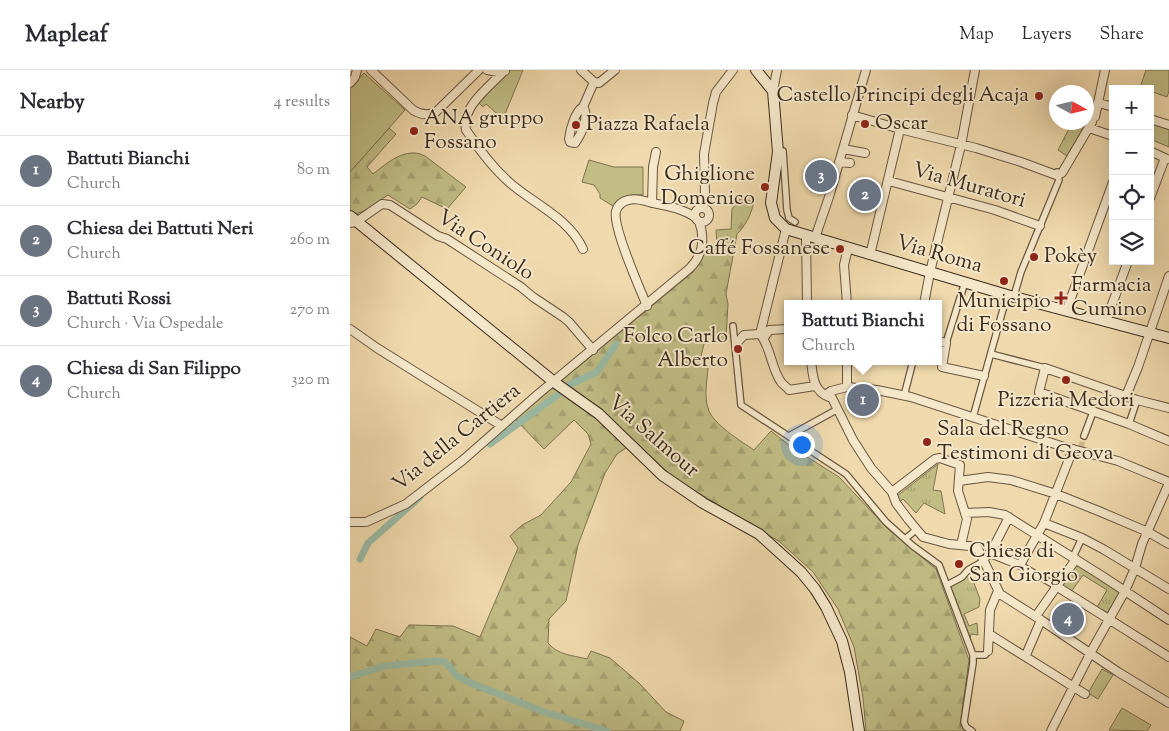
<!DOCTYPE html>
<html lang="en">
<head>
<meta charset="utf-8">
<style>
	body { margin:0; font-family:"Sorts Mill Goudy",serif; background:#f7f7f7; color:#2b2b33 }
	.controls { position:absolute; right:15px; top:15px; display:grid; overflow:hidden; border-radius:0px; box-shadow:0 5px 20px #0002 }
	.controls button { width:45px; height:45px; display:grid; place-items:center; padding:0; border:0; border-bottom:1px solid #e1e1e2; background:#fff; color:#2b2b33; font:25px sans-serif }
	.compass { position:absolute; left:699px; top:15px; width:45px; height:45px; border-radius:50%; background:#fff; box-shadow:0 5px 20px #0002; rotate:98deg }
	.you { position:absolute; left:451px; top:374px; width:18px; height:18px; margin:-12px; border:4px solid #fff; border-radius:50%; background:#1a73e8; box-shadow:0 0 0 8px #1a73e833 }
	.badge { display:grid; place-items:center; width:32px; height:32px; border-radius:50%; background:#d93025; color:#fff; font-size:16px; font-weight:700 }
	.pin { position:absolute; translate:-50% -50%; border:2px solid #fff; box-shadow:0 1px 5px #0006 }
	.popup { position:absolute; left:434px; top:230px; width:158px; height:65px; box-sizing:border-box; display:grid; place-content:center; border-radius:0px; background:#fff; filter:drop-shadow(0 1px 4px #0005); font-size:16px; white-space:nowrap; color:#7c7c81 }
	.popup b { font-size:19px; color:#2b2b33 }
	.popup::after { content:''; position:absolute; left:50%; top:100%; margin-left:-10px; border:10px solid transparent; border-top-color:#fff }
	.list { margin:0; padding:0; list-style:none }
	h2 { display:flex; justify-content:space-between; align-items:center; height:65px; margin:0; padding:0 20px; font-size:21px }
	h2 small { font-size:16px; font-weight:400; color:#7c7c81 }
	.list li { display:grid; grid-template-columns:32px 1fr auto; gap:15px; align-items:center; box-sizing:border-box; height:70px; padding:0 20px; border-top:1px solid #e1e1e2 }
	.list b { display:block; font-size:19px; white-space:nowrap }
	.list p { margin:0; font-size:16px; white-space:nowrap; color:#7c7c81 }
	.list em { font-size:16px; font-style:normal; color:#7c7c81 }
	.icon { flex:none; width:28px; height:28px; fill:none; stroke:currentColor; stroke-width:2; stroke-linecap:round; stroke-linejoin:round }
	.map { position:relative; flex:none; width:819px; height:661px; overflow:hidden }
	header { display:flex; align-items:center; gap:30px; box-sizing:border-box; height:70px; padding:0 25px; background:#fff; border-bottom:1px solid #e1e1e2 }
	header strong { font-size:24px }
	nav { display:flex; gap:28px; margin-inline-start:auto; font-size:18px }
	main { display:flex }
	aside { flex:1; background:#fff }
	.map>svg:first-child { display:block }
	.grass { fill:url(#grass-tufts); stroke:#7e7350 }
	.forest { fill:url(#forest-firs); stroke:#7e7350 }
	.green { fill:#c1bd85; stroke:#7e7350 }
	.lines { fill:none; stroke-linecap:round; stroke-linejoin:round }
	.canal { stroke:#9bbba5; stroke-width:7 }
	.pedestrian-tunnel { stroke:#ccb790; stroke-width:5.5; stroke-dasharray:5.5 3; stroke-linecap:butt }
	.pedestrian-casing { stroke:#685540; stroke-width:8 }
	.minor-casing { stroke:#685540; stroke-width:10 }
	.secondary-casing { stroke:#3a291c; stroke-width:12 }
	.pedestrian { stroke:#f5e7ca; stroke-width:5.5 }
	.minor { stroke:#f5e7ca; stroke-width:8 }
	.secondary { stroke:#f5e7ca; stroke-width:10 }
	.poi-dot { fill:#8f2418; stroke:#f5e7ca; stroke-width:2 }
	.labels { text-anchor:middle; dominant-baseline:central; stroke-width:4; stroke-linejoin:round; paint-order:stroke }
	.poi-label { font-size:21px; fill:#3a291c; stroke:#f5e7ca; text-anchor:start }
	.street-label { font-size:21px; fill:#3a291c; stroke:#f5e7ca }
</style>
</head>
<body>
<header>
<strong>Mapleaf</strong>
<nav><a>Map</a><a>Layers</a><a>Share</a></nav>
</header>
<main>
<aside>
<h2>Nearby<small>4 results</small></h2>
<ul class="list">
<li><span class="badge" style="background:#6b7280">1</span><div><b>Battuti Bianchi</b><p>Church</p></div><em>80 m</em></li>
<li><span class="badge" style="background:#6b7280">2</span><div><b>Chiesa dei Battuti Neri</b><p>Church</p></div><em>260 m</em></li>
<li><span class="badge" style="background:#6b7280">3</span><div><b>Battuti Rossi</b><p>Church · Via Ospedale</p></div><em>270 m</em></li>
<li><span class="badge" style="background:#6b7280">4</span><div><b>Chiesa di San Filippo</b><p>Church</p></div><em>320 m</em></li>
</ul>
</aside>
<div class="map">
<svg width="819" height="661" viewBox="0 0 819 661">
	<defs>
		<pattern id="grass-tufts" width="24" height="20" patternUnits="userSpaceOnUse" patternTransform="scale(1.25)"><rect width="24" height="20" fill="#c1bd85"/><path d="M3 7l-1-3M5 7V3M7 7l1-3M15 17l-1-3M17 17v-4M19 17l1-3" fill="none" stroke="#a7a272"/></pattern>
		<pattern id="forest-firs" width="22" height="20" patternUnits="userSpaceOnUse" patternTransform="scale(1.25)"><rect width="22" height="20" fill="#c1bd85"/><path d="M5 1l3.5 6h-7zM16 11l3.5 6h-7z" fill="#a7a272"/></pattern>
	</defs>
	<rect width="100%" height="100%" fill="#f0daad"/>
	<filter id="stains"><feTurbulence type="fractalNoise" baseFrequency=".004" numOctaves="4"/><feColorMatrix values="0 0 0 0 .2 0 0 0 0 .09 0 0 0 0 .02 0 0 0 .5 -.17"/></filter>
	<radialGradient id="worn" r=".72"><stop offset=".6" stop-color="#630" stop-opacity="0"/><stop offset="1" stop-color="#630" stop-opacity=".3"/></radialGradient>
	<!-- grass -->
	<path class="grass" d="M722 53H736L717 86 708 80Z
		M800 53 819 58V77L800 69Z
		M588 394 583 420 591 421 595 444 574 433 566 443 553 429 548 433 547 426Z
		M726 495 770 522 756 545 746 539 757 520 733 505 721 522 712 516Z
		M619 500 630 529 629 537 614 544 619 556 627 553 628 565 621 564 620 568 600 515Z"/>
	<!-- forest -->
	<path class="forest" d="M39 58 46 64 17 97 23 104C37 93 56 76 75 86L116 117 97 139 72 127 67 134 60 139 38 125C28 131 15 143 4 144L0 140V102Z
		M390 129 404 131C402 142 396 156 387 164L376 224 378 234 376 267 372 270 357 261 349 295 358 298C357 311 354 326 358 338 362 354 391 371 404 380L421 361 443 378 489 407 538 459 586 499 619 590 610 655 617 661H516L513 628 504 577 488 539 463 502 430 472 324 408 285 372 267 384 255 403 228 475 216 531 199 549 198 573C208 585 221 585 237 589L241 581 260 588 289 613 316 642 334 651 330 661H0V567L17 576 26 559 50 567 59 555 103 556 130 567 168 478 160 466 172 455 191 445 221 412 241 374 238 364 224 350 194 379 165 349 343 202 352 186 367 173 366 160 381 159 382 139Z"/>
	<!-- green -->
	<path class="green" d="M160 0H173L153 49 136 34 133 37 129 33Z
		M796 0H819V21L817 27 800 21V19L790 18Z
		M14 3 55 40 0 102V18Z
		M239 90 264 97H293V125C280 124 272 126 263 136L250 128V124L244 115 232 112Z
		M752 599 763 605 748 629 738 623Z
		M772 638 801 655 797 661 759 660Z"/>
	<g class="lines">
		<!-- canal -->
		<path class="canal" d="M219 315 247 302 266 274
			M140 374 209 324
			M10 489 18 473 70 427
			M0 607 35 596 85 591 95 592 107 606 121 613 191 641 257 661"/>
		<!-- pedestrian-tunnel -->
		<path class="pedestrian-tunnel" d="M731 377 734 366"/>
		<!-- pedestrian casing -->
		<g class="pedestrian-casing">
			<path id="pedestrian" d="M433 81 437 140 439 148 445 152
				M664 226 671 202 709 110 707 102
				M383 256 391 335 496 404 536 452 563 476 589 495 623 585V593L614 652 616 657 622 661
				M596 273 615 212
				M641 284 695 298
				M554 326 563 291
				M623 347 657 225
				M779 354 787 330
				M439 366 488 339
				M734 366 743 342
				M555 469 567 459
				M723 487 732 468
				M670 495 706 516
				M597 515 612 507 618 500 634 491
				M623 585H635L638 581"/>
		</g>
		<!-- minor casing -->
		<g class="minor-casing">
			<path id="minor" d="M21 0 63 40C71 45 78 46 86 42L129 0
				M137 0 148 2 155 1
				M231 0 244 12 249 13 265 0
				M153 2C139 17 111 37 116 60 128 78 143 98 160 113 184 134 219 148 233 179
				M0 13 5 7 7 0
				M423 21 427 0
				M749 33 763 37
				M233 37C225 41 220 60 219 69L220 72 225 73C231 65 240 46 233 37L244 12
				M502 45 550 59 626 78 671 92 706 105 712 103 742 52
				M745 47 755 0
				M800 49 819 55
				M739 58 763 66
				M493 79 515 83
				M800 81 817 89
				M489 92 500 93
				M539 111 645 140 690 156
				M800 128 815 88
				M302 133 303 97 306 82
				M350 138 355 124 354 84 363 33 366 22 383 0
				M345 145a7 7 0 1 1 14 0a7 7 0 1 1-14 0Z
				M0 153 6 152 32 134 40 135 88 166 97 169 171 217 183 227 213 247 219 252 243 280
				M436 159 410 264C421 277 421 298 431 312 433 315 437 317 439 320L465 316
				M456 166 457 234
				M465 168 479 127 516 0
				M520 185 550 59
				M497 234 494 195 498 178
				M574 234 580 202 611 75 625 0
				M297 236C290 219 262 156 266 141 270 128 285 128 295 131 312 136 332 137 346 148
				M717 239 763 112
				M756 251 778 191
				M0 259 27 278 152 356
				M414 268 419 260 438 259
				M588 271 596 273 592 297 634 306
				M386 274 394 265 410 264
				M461 291C463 306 463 321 479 327
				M497 317V291
				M475 325 481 321 497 317 527 320 561 327 711 376 768 391 819 412
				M776 326 788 297 819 206
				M482 328 503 370 521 398 542 422 546 433 558 449 573 467 599 474 620 476 628 479 650 524 691 550 768 602 819 633
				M819 338 787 330 695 298 689 322 779 354 819 371
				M609 411 638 407 661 410 706 424 751 442 798 462 819 474
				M542 422 585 389 590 388 610 395 608 421 617 449 611 475
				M615 443 639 442 655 445 749 504 819 550
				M0 452H16L56 434 113 390 187 325 340 198C353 185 355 168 349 151
				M694 453 732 468 753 479 819 519
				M640 483 670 495 694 453 723 379
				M637 486 641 482 659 447
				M706 516 819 587
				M686 546 726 489
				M639 564 735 624
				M638 581 640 540 648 521
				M676 585 691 550
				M701 661 742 580 775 521 785 498 792 474 819 413"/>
		</g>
		<!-- secondary casing -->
		<g class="secondary-casing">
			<path id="secondary" d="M406 0 423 21 428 82 421 133 425 148 436 159 657 225 819 268
				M0 146 204 312 249 344 312 405 353 433 409 464 451 502 465 519 476 537 492 571 500 602 509 661"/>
		</g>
		<!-- pedestrian -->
		<use href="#pedestrian" class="pedestrian"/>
		<!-- minor -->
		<use href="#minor" class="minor"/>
		<!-- secondary -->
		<use href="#secondary" class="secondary"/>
	</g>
	<!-- markers -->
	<g class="poi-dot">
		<circle cx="689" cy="26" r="5"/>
		<circle cx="515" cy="54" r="5"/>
		<circle cx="226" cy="55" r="5"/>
		<circle cx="64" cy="61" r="5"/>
		<circle cx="415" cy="117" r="5"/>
		<circle cx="490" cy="179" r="5"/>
		<circle cx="684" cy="187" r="5"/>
		<circle cx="654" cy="211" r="5"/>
		<path d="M708.5 220.5h5v5h5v5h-5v5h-5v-5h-5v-5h5z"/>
		<circle cx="388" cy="279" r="5"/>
		<circle cx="716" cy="310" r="5"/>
		<circle cx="577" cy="372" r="5"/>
		<circle cx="609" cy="494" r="5"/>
	</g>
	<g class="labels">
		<!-- poi labels -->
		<g class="poi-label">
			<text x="679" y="26" text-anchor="end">Castello Principi degli Acaja</text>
			<text x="74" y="49">ANA gruppo<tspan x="74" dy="24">Fossano</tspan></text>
			<text x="525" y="54">Oscar</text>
			<text x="236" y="55">Piazza Rafaela</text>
			<text x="405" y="105" text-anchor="end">Ghiglione<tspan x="405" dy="24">Domenico</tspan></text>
			<text x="480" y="179" text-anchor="end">Caffé Fossanese</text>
			<text x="694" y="187">Pokèy</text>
			<text x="721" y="216">Farmacia<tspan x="721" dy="24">Cumino</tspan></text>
			<text x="654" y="232" text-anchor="middle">Municipio<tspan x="654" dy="24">di Fossano</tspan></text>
			<text x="378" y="267" text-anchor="end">Folco Carlo<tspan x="378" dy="24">Alberto</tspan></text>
			<text x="716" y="331" text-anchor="middle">Pizzeria Medori</text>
			<text x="587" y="360">Sala del Regno<tspan x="587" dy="24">Testimoni di Geova</tspan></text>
			<text x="619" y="482">Chiesa di<tspan x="619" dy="24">San Giorgio</tspan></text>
		</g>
		<!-- street labels -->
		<g class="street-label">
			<text transform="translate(619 116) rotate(16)">Via Muratori</text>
			<text transform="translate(135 176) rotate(33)">Via Coniolo</text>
			<text transform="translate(589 185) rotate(16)">Via Roma</text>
			<text transform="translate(303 367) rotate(41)">Via Salmour</text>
			<text transform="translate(107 368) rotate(-39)">Via della Cartiera</text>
		</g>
	</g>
	<rect width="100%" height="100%" filter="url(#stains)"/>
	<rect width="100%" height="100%" fill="url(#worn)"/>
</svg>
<div class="controls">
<button>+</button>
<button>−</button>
<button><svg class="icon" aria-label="locate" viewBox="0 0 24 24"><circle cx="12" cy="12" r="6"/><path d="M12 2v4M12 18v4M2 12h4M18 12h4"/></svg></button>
<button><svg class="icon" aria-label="layers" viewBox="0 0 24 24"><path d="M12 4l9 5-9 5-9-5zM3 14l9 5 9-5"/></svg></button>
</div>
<svg class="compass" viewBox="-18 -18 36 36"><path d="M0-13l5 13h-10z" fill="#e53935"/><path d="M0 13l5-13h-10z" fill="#7c7c81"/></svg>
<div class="you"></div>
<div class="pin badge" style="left:513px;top:330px;background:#6b7280">1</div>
<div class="popup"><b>Battuti Bianchi</b>Church</div>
<div class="pin badge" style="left:515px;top:125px;background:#6b7280">2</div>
<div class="pin badge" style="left:471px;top:106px;background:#6b7280">3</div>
<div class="pin badge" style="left:718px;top:549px;background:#6b7280">4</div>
</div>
</main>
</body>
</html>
